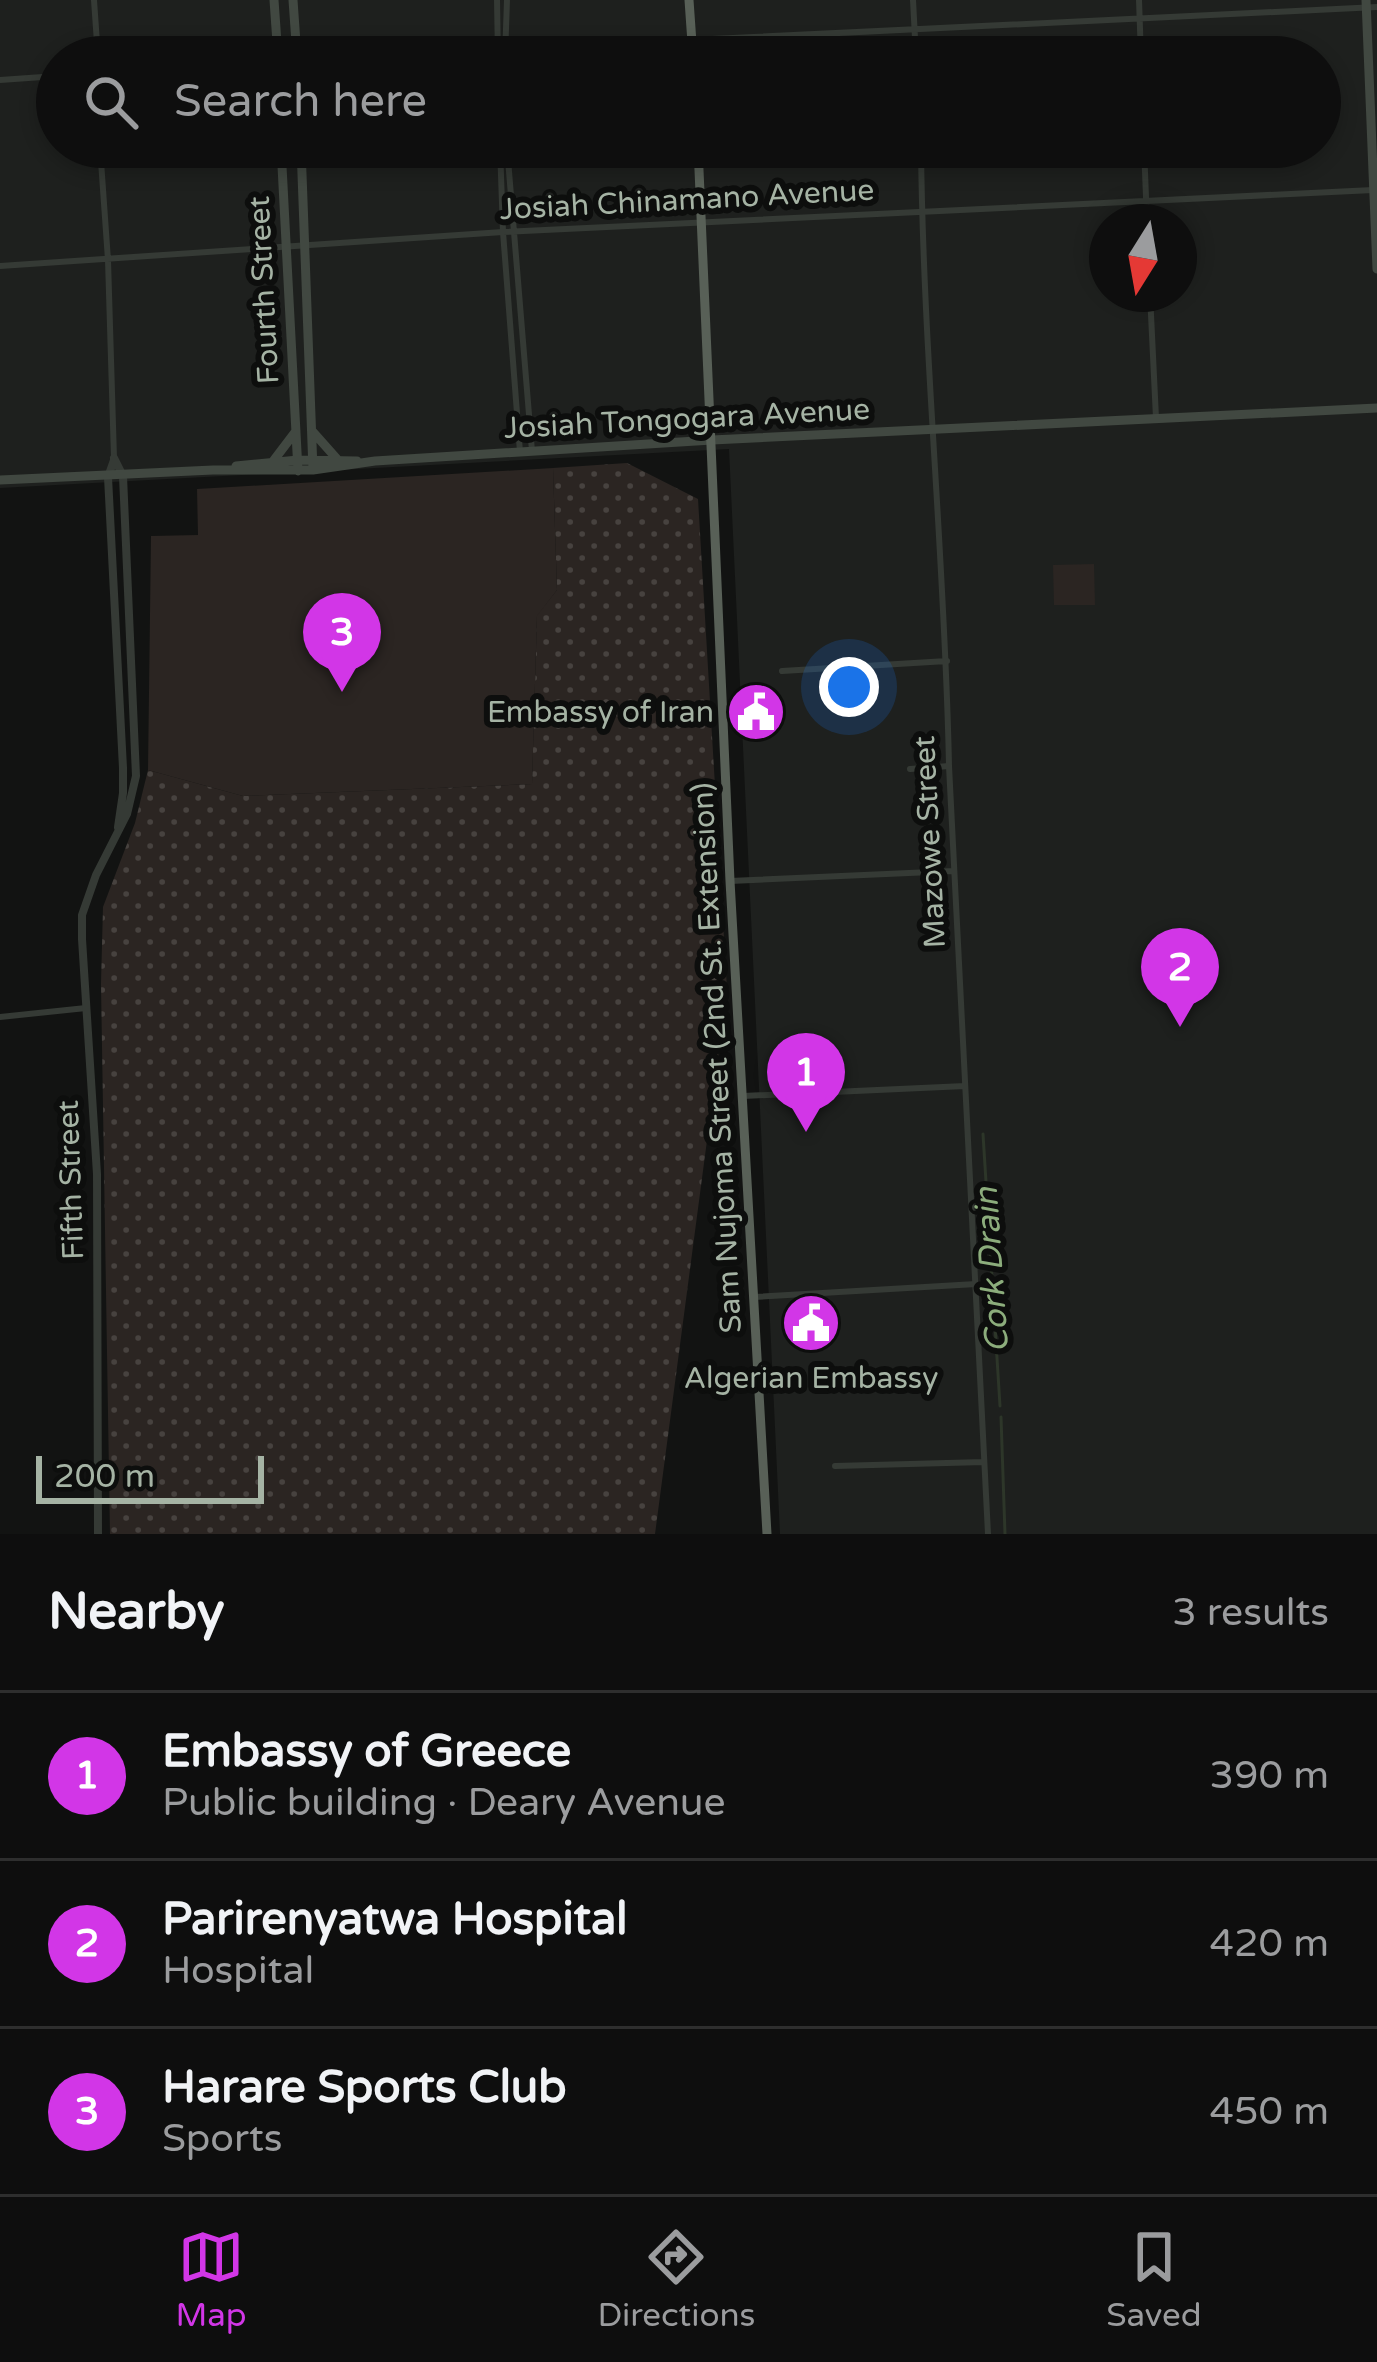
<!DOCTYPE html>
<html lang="en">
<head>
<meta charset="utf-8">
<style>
	body { margin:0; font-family:"Varela Round",sans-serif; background:#1c1c1c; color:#f1f3f6 }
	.compass { position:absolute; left:1089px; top:204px; width:108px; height:108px; border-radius:50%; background:#0e0e0e; box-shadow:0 6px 18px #0003; rotate:191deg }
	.scale { position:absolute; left:36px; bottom:30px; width:228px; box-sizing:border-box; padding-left:12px; border:6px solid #a5b3a4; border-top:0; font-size:33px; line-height:42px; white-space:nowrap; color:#a5b3a4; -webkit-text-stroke:9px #0d0e0d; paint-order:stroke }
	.you { position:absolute; left:849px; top:687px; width:42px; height:42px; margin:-30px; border:9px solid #fff; border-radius:50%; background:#1a73e8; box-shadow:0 0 0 18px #1a73e833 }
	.badge { display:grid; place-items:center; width:78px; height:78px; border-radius:50%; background:#d236e7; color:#fff; font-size:39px; font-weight:700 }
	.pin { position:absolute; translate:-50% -99px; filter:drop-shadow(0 3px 6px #0008) }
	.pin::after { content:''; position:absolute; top:63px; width:42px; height:36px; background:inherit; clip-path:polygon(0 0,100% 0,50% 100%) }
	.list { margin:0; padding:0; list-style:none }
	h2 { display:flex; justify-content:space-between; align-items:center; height:156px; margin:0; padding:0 48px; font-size:51px }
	h2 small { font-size:39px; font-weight:400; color:#9b9c9e }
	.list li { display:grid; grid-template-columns:78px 1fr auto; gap:36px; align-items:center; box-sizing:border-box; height:168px; padding:0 48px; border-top:3px solid #2e2e2e }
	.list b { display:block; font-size:45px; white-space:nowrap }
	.list p { margin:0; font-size:39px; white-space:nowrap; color:#9b9c9e }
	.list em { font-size:39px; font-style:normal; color:#9b9c9e }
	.icon { flex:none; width:66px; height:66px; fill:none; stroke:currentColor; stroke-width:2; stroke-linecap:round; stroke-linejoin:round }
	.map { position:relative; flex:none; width:1377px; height:1534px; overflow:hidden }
	.search { position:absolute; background:#0e0e0e; box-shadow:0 6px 18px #0003; left:36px; right:36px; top:36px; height:132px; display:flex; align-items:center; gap:30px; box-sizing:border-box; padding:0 42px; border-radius:66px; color:#9b9c9e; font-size:45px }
	.sheet { height:660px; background:#0e0e0e }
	nav { display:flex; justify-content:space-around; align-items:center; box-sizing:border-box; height:168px; border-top:3px solid #2e2e2e; background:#0e0e0e; font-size:33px; color:#9b9c9e }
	nav a { display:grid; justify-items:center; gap:6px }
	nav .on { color:#d236e7 }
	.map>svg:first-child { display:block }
	.built { fill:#1e201e; fill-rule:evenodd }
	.grass { fill:url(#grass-dots) }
	.pitch { fill:#2b2522 }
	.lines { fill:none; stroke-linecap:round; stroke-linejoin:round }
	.stream { stroke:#2d3629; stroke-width:3 }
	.minor { stroke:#353a35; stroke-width:6 }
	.tertiary { stroke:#353a35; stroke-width:8 }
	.secondary { stroke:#414841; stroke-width:9 }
	.trunk { stroke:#586057; stroke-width:9 }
	.labels { text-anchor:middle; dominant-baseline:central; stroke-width:12; stroke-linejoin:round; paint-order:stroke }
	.street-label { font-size:30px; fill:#a5b3a4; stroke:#0d0e0d }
	.poi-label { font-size:30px; fill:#a5b3a4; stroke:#0d0e0d; text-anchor:end }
	.water-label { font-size:33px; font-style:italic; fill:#8cad7c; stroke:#0d0e0d }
</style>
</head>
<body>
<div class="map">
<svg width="1377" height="1534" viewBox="0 0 1377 1534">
	<defs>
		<pattern id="grass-dots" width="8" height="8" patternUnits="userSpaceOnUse" patternTransform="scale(3)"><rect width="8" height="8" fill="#2b2522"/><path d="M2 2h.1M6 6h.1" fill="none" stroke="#47423f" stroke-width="1.8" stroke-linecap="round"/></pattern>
	</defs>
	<rect width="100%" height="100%" fill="#121312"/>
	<!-- built -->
	<path class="built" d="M0 0H1377V1534H780L729 449 0 488ZM57 57H1320V147H57ZM1107 222H1179V294H1107Z"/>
	<!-- grass -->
	<path class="grass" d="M627 463 698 499 727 989 655 1534H110L101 984 103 907 135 823 148 770 243 796 532 784 537 615 557 590 553 468Z"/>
	<!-- pitch -->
	<path class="pitch" d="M553 468 557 590 537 616 532 784 243 796 148 770 151 536 198 535 197 489Z
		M1094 564 1095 605H1054L1053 565Z"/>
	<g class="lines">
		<!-- stream -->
		<path class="stream" d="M983 1134 1000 1406
			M1001 1417 1005 1534"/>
		<!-- minor -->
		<path class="minor" d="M94 0 98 57
			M497 0 498 57
			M913 0 916 57
			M1139 0 1141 57
			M436 57 505 49 1377 7
			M505 57 507 0
			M766 57V37
			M0 80 57 76
			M100 147 108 260 114 458
			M500 147 503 232 520 452
			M507 147 532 451
			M762 147 763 158 769 162 806 156 811 147
			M921 147C923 353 945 559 949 766L988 1534
			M1144 147 1147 222
			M0 266 503 232 1373 190
			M1150 294 1156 418
			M782 671 947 661
			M910 769 949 766
			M730 881 954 871
			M0 1017 86 1008
			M743 1096 965 1086
			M754 1297 976 1284
			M835 1466 984 1462"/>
		<!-- tertiary -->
		<path class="tertiary" d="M114 460 108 477 123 768V793L118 827
			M98 1534 97 1174 82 939V915L96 875 127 814 136 776 123 476 114 458"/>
		<!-- secondary -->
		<path class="secondary" d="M274 0 278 57
			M293 0 297 57
			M1366 0 1377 269
			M281 147 298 471
			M301 147 313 470
			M313 432 337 459
			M274 460 296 431
			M236 466 298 460 357 461
			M0 480 213 470H313L375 461 712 440 1377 408"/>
		<!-- trunk -->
		<path class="trunk" d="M689 0 693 57
			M698 147 730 881 767 1534"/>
	</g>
	<!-- icons -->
	<defs>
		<g id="civic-disc" transform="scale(3)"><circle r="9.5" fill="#d236e7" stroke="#0d0e0d"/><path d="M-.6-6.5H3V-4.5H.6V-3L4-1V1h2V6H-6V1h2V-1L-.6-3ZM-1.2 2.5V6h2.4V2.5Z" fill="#fff"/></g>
	</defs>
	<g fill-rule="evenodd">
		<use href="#civic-disc" x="756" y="712"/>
		<use href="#civic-disc" x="811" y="1323"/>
	</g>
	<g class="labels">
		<!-- street labels -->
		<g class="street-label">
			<text transform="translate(687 200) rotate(-3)">Josiah Chinamano Avenue</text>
			<text transform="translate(264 290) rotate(-93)">Fourth Street</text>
			<text transform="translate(687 419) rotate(-3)">Josiah Tongogara Avenue</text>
			<text transform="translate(930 842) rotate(-93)">Mazowe Street</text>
			<text transform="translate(717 1058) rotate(-93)">Sam Nujoma Street (2nd St. Extension)</text>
			<text transform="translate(71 1180) rotate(-92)">Fifth Street</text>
		</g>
		<!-- poi labels -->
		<g class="poi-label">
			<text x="714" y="712">Embassy of Iran</text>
			<text x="811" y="1378" text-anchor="middle">Algerian Embassy</text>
		</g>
		<!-- water labels -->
		<g class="water-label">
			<text transform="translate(992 1270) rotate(-94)">Cork Drain</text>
		</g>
	</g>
</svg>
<svg class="compass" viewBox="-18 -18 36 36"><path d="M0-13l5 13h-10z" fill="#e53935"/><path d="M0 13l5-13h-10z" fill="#9b9c9e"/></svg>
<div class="scale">200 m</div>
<div class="you"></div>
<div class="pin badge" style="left:806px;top:1132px">1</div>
<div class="pin badge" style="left:1180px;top:1027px">2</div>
<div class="pin badge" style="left:342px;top:692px">3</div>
<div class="search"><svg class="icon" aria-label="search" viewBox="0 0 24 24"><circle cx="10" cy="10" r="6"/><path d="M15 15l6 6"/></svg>Search here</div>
</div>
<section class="sheet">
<h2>Nearby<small>3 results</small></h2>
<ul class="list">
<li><span class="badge">1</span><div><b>Embassy of Greece</b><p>Public building · Deary Avenue</p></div><em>390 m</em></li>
<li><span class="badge">2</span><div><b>Parirenyatwa Hospital</b><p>Hospital</p></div><em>420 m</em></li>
<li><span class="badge">3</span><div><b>Harare Sports Club</b><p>Sports</p></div><em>450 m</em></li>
</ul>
</section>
<nav>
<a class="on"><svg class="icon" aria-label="map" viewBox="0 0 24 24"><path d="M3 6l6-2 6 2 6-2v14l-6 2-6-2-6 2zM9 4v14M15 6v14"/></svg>Map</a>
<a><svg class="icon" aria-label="directions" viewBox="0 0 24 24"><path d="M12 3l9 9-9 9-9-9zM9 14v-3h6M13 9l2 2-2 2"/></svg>Directions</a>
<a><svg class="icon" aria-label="saved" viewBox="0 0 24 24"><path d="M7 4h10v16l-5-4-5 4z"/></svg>Saved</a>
</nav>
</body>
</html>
